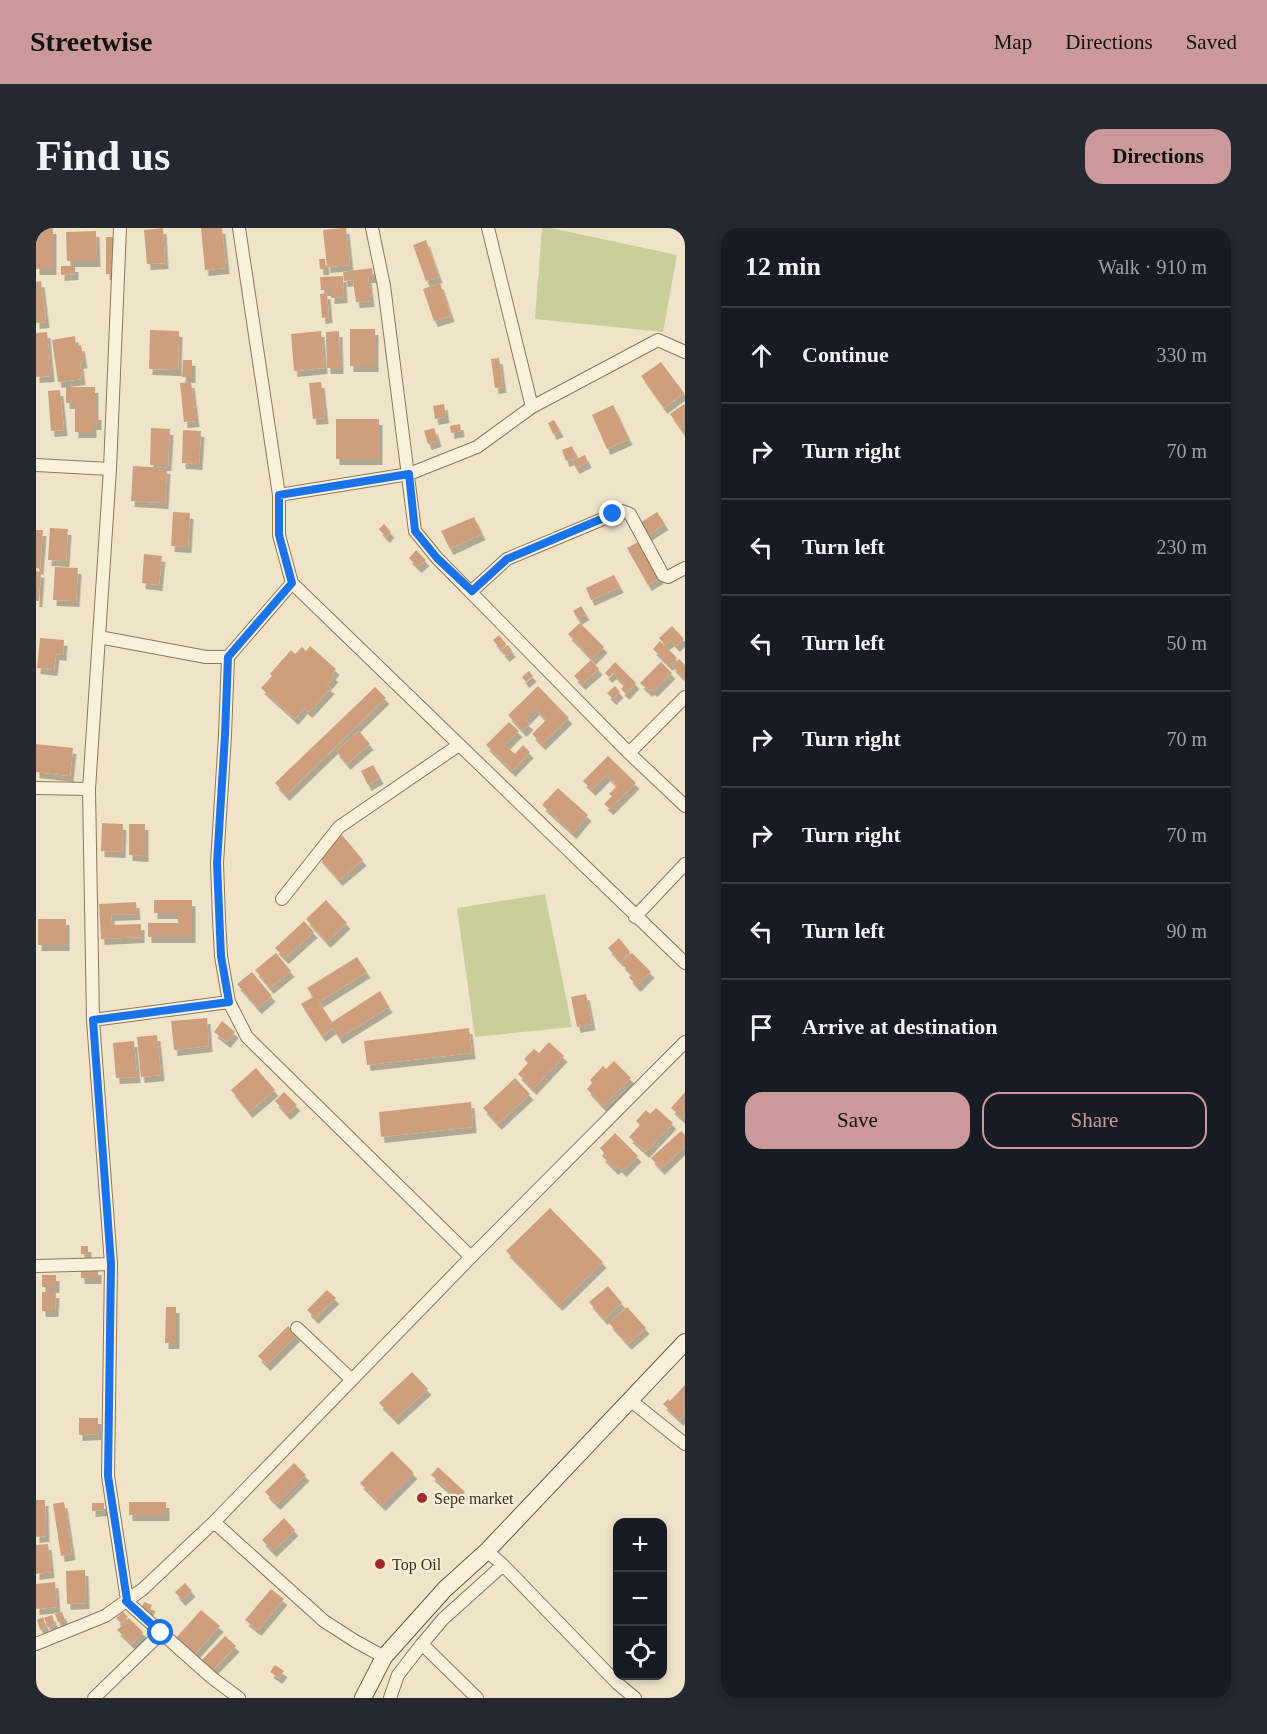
<!DOCTYPE html>
<html lang="en">
<head>
<meta charset="utf-8">
<style>
	body { margin:0; font-family:"Times New Roman",serif; background:#242831; color:#f1f3f6 }
	.controls { position:absolute; right:18px; bottom:18px; display:grid; overflow:hidden; border-radius:12px; box-shadow:0 3px 9px #0003 }
	.controls button { width:54px; height:54px; display:grid; place-items:center; padding:0; border:0; border-bottom:2px solid #363941; background:#171b24; color:#f1f3f6; font:30px sans-serif }
	.stop { position:absolute; width:18px; height:18px; margin:-14px; border:4px solid #1a73e8; border-radius:50%; background:#fff }
	.stop.end { background:#1a73e8; border-color:#fff; box-shadow:0 2px 6px #0008 }
	.list { margin:0; padding:0; list-style:none }
	h2 { display:flex; justify-content:space-between; align-items:center; height:78px; margin:0; padding:0 24px; font-size:26px }
	h2 small { font-size:20px; font-weight:400; color:#9ea1a6 }
	.list li { display:grid; grid-template-columns:39px 1fr auto; gap:18px; align-items:center; box-sizing:border-box; height:96px; padding:0 24px; border-top:2px solid #363941 }
	.list b { display:block; font-size:22px; white-space:nowrap }
	.list em { font-size:20px; font-style:normal; color:#9ea1a6 }
	.actions { display:flex; gap:12px; padding:18px 24px }
	.actions a { flex:1; padding:14px 0; border:2px solid #cc999b; border-radius:18px; text-align:center; font-size:21px; color:#cc999b }
	.actions .main { background:#cc999b; color:#111 }
	.icon { flex:none; width:33px; height:33px; fill:none; stroke:currentColor; stroke-width:2; stroke-linecap:round; stroke-linejoin:round }
	.map { position:relative; flex:none; width:649px; height:1470px; overflow:hidden; border-radius:18px }
	header { display:flex; align-items:center; gap:36px; box-sizing:border-box; height:84px; padding:0 30px; background:#cc999b; color:#111 }
	header strong { font-size:28px }
	nav { display:flex; gap:33px; margin-inline-start:auto; font-size:21px }
	.intro { display:flex; align-items:center; justify-content:space-between; box-sizing:border-box; height:144px; padding:0 36px }
	h1 { margin:0; font-size:42px }
	.button { padding:15px 27px; border-radius:18px; background:#cc999b; color:#111; font-size:21px; font-weight:700 }
	main { display:flex; gap:36px; padding:0 36px }
	aside { flex:1; background:#171b24; border-radius:18px; box-shadow:0 3px 9px #0003 }
	.map>svg:first-child { display:block }
	.green { fill:#c9cf9b }
	.building { fill:#cf9f7d; filter:url(#shadow) }
	.lines { fill:none; stroke-linecap:round; stroke-linejoin:round }
	.street-casing { stroke:#8d765c; stroke-width:14 }
	.secondary-casing { stroke:#6f573f; stroke-width:18 }
	.street { stroke:#faf1dc; stroke-width:12 }
	.secondary { stroke:#faf1dc; stroke-width:16 }
	.route { stroke:#1a73e8; stroke-width:8 }
	.poi-dot { fill:#9e2a2b; stroke:#f7eed8; stroke-width:2 }
	.labels { text-anchor:middle; dominant-baseline:central; stroke-width:4.5; stroke-linejoin:round; paint-order:stroke }
	.poi-label { font-size:16px; fill:#3d2e20; stroke:#f7eed8; text-anchor:start }
</style>
</head>
<body>
<header>
<strong>Streetwise</strong>
<nav><a>Map</a><a>Directions</a><a>Saved</a></nav>
</header>
<div class="intro"><h1>Find us</h1><a class="button">Directions</a></div>
<main>
<div class="map">
<svg width="649" height="1470" viewBox="0 0 649 1470">
	<defs>
		<filter id="shadow"><feDropShadow dx="3.5" dy="6" stdDeviation="0" flood-color="#0004"/></filter>
	</defs>
	<rect width="100%" height="100%" fill="#f0e4c8"/>
	<!-- green -->
	<path class="green" d="M506 0H515L641 27 627 104 499 91Z
		M509 666 536 799 439 809 421 680Z"/>
	<!-- building -->
	<path class="building" d="M0 0H17V41H0Z
		M127 0 129 35 111 36 108 2Z
		M165 0H186L190 40 169 42Z
		M305 0H310L314 37 291 39 287 2Z
		M60 3 61 33H31L30 4Z
		M70 9H79V46H70Z
		M390 12 403 49 390 53 377 17Z
		M283 31H289L290 41H284Z
		M25 38H39V46L25 47Z
		M336 40 337 49H332L335 73 320 74 317 52 308 53 307 44Z
		M307 48 308 69 295 70V62H285L284 49Z
		M5 53 10 94 0 95V54Z
		M404 55 415 88 398 93 387 61Z
		M291 65 293 89 286 90 284 66Z
		M314 101H339V138H314Z
		M114 102 143 103 142 142 113 141Z
		M285 103 288 140 258 143 255 106Z
		M303 103 304 140H291L290 104Z
		M11 104 15 148 0 149V105Z
		M39 108 40 118 45 117 48 134 44 135 46 151 22 154 16 112Z
		M463 130 467 159 459 160 455 131Z
		M147 132H156V149H146Z
		M625 134 648 165 628 180 605 148Z
		M155 154 160 193 148 194 144 155Z
		M285 154 289 190 277 191 273 155Z
		M30 159H59V186H62V196H57V204H39V175H30Z
		M24 162 28 202 15 203 12 163Z
		M408 176 410 189 399 191 397 178Z
		M648 176 649 177V207L634 186Z
		M577 177 593 211 571 221 556 187Z
		M300 191H343V231H300Z
		M518 192 524 203 517 206 512 195Z
		M424 196 425 203 415 205 414 198Z
		M115 200 134 201 132 237H114Z
		M398 200 402 213 392 216 388 203Z
		M147 202 165 203 163 236 146 235Z
		M536 218 541 229 530 233 526 222Z
		M549 227 552 234 540 240 536 233Z
		M97 238 131 240 129 275 95 273Z
		M137 284 154 285 152 319 135 318Z
		M621 284 629 296 612 307 604 295Z
		M438 289 446 306 414 321 405 303Z
		M348 296 355 304 350 309 343 301Z
		M14 300 32 301 30 333 12 332Z
		M0 302H7L4 341 0 340Z
		M604 313 624 350 612 357 591 320Z
		M380 322 390 332 382 339 373 330Z
		M108 326 126 328 123 357 106 355Z
		M19 339 42 340 40 373 17 372Z
		M0 343 5 344 3 373H0Z
		M578 347 584 359 555 372 550 360Z
		M545 378 550 386 542 391 537 383Z
		M544 395 568 419 556 431 532 406Z
		M636 398 648 411 640 418 635 412 629 417 623 410Z
		M463 407 470 416 464 421 457 412Z
		M4 410 28 412 27 427 20 426 18 442 1 440Z
		M624 413 641 430 633 437 617 421Z
		M472 417 476 423 470 428 465 422Z
		M274 418 300 441 296 446 299 448 291 457 295 460 273 484 268 480 259 491 225 460 236 448 234 446 255 422 259 426 266 419 270 423Z
		M643 431 649 437V451L636 438Z
		M555 432 563 441 546 456 538 448Z
		M579 434 600 455 590 466 585 461 589 457 577 445 573 449 569 445Z
		M625 434 636 445 618 463 615 461 613 463 604 455Z
		M493 443 497 448 490 454 486 449Z
		M502 458 533 490 506 516 496 506 510 492 500 481 489 492 494 496 487 503 472 487Z
		M579 458 584 464 577 471 571 465Z
		M339 459 350 470 250 567 239 555Z
		M473 494 483 503 469 517 479 526 487 517 494 524 476 543 450 517Z
		M323 503 334 516 311 536 300 523Z
		M0 516 37 520 34 548 0 544Z
		M572 528 600 555 574 581 568 576 576 568 573 566 581 558 571 547 556 562 547 553Z
		M337 537 344 550 332 557 325 543Z
		M522 560 552 587 537 605 506 577Z
		M66 595 87 596 86 624 65 623Z
		M93 596H109V628L93 627Z
		M306 607 327 632 303 652 282 628Z
		M118 672H156V709H112V695H142V685H118Z
		M290 672 311 695 291 714 270 691Z
		M100 674 101 686 75 687 76 697 105 696V709L65 711 63 676Z
		M2 691H30V717H2Z
		M268 693 278 704 249 730 239 720Z
		M583 710 594 724 584 733 572 720Z
		M240 725 255 743 234 760 219 742Z
		M596 725 615 744 601 758 593 749 596 746 585 735Z
		M321 729 331 744 283 774 296 794 344 763 353 779 303 810 297 800 286 808 265 776 277 769 271 760Z
		M216 744 236 768 222 780 201 756Z
		M550 766 556 796 541 799 535 769Z
		M171 790 173 818 138 822 135 793Z
		M186 793 199 804 191 814 178 804Z
		M433 800 436 825 331 837 328 813Z
		M121 807 125 847 105 849 101 809Z
		M98 813 101 849 80 850 77 815Z
		M513 814 528 828 497 861 482 846 492 835 488 831 498 821 503 825Z
		M578 833 595 850 567 878 551 861 556 855 554 852 567 838 570 841Z
		M220 840 239 862 213 884 195 862Z
		M479 850 494 866 462 896 447 880Z
		M248 864 261 877 251 886 239 873Z
		M649 864V887L646 890 635 880Z
		M435 874 437 899 345 909 343 884Z
		M620 880 637 895 610 924 593 909 604 897 600 893 610 882 614 886Z
		M645 903 649 907V918L625 941 615 930Z
		M579 905 602 928 587 943 582 938 579 941 566 928 568 925 564 920Z
		M514 980 567 1034 523 1077 470 1023Z
		M45 1018H52V1026H45Z
		M45 1041H62V1050H45Z
		M6 1047H20V1059H6Z
		M572 1058 586 1075 568 1091 553 1074Z
		M291 1062 300 1070 279 1090 271 1082Z
		M6 1064H20L19 1083H6Z
		M130 1079H140V1115H129Z
		M591 1079 610 1100 592 1116 573 1095Z
		M252 1098 261 1107 231 1137 222 1128Z
		M376 1144 392 1161 359 1191 343 1175Z
		M649 1157V1186L644 1192 627 1176 632 1171 634 1173Z
		M43 1190H62V1206L43 1207Z
		M356 1223 378 1245 346 1277 324 1255Z
		M258 1235 270 1247 241 1276 229 1264Z
		M402 1239 429 1264 422 1271 395 1247Z
		M0 1272H9L10 1308 0 1309Z
		M28 1274 36 1326 25 1328 17 1276Z
		M93 1274H130V1287H93Z
		M56 1275H68V1282L56 1283Z
		M248 1290 259 1302 237 1323 226 1312Z
		M12 1316 15 1344 0 1346V1317Z
		M49 1342 50 1375 31 1376 30 1343Z
		M19 1354 21 1379 0 1381V1356Z
		M149 1355 156 1363 146 1372 139 1364Z
		M235 1361 248 1371 222 1402 209 1392Z
		M108 1374 116 1377 112 1387 104 1383Z
		M165 1382 184 1398 158 1427 139 1411Z
		M26 1384 29 1392 22 1394 19 1386Z
		M87 1384 92 1389 85 1395 80 1390Z
		M16 1387 19 1396 12 1399 8 1390Z
		M7 1389 10 1399 4 1402 1 1392Z
		M93 1390 107 1404 96 1416 81 1402Z
		M189 1408 200 1418 175 1444 164 1434Z
		M239 1437 248 1443 243 1450 234 1444Z"/>
	<g class="lines">
		<!-- street casing -->
		<g class="street-casing">
			<path id="street" d="M84 0 74 241 53 561 57 792 75 1036 72 1248 91 1372
				M203 0 243 267V307L256 355 649 735
				M336 0 348 58 379 303 401 330 593 525 649 578
				M452 0 496 179
				M0 237 74 241
				M243 267 373 246 441 219 496 179 622 112 649 124
				M436 363 471 331 586 283 594 286 627 347 632 349 649 340
				M63 409 170 429H192L256 355
				M192 429 189 507 181 635 183 691 185 728 193 774 211 809 435 1029
				M593 525 649 469
				M0 560 53 561
				M246 671 303 599 423 517
				M599 689 649 636
				M57 792 193 774
				M0 1038 75 1036
				M261 1100 316 1152
				M594 1172 649 1216
				M178 1294 288 1393 319 1413 348 1429
				M451 1323 467 1337 581 1455 599 1470
				M90 1373 175 1449 203 1470
				M0 1416 69 1388 107 1361 178 1294 435 1029 649 814
				M58 1470 125 1405
				M354 1470 362 1447 386 1416
				M441 1470 386 1416 407 1391 467 1337"/>
		</g>
		<!-- secondary casing -->
		<g class="secondary-casing">
			<path id="secondary" d="M327 1470 348 1429 409 1361 451 1323 649 1114"/>
		</g>
		<!-- street -->
		<use href="#street" class="street"/>
		<!-- secondary -->
		<use href="#secondary" class="secondary"/>
	</g>
	<g class="lines">
		<!-- route -->
		<path class="route" d="M125 1405 90 1373 91 1372 72 1248 75 1036 57 792 193 774 185 728 181 635 189 507 192 429 256 355 243 307V267L373 246 379 303 401 330 436 363 471 331 577 286"/>
	</g>
	<!-- markers -->
	<g class="poi-dot">
		<circle cx="386" cy="1270" r="6"/>
		<circle cx="344" cy="1336" r="6"/>
	</g>
	<g class="labels">
		<!-- poi labels -->
		<g class="poi-label">
			<text x="398" y="1270">Sepe market</text>
			<text x="356" y="1336">Top Oil</text>
		</g>
	</g>
</svg>
<div class="controls">
<button>+</button>
<button>−</button>
<button><svg class="icon" aria-label="locate" viewBox="0 0 24 24"><circle cx="12" cy="12" r="6"/><path d="M12 2v4M12 18v4M2 12h4M18 12h4"/></svg></button>
</div>
<div class="stop" style="left:125px;top:1405px"></div>
<div class="stop end" style="left:577px;top:286px"></div>
</div>
<aside>
<h2>12 min<small>Walk · 910 m</small></h2>
<ul class="list">
<li><svg class="icon" aria-label="ahead" viewBox="0 0 24 24"><path d="M12 20V5M6 11l6-6 6 6"/></svg><div><b>Continue</b></div><em>330 m</em></li>
<li><svg class="icon" aria-label="right" viewBox="0 0 24 24"><path d="M7 20v-9h11M14 6l5 5-5 5"/></svg><div><b>Turn right</b></div><em>70 m</em></li>
<li><svg class="icon" aria-label="left" viewBox="0 0 24 24"><path d="M17 20v-9H6M10 6l-5 5 5 5"/></svg><div><b>Turn left</b></div><em>230 m</em></li>
<li><svg class="icon" aria-label="left" viewBox="0 0 24 24"><path d="M17 20v-9H6M10 6l-5 5 5 5"/></svg><div><b>Turn left</b></div><em>50 m</em></li>
<li><svg class="icon" aria-label="right" viewBox="0 0 24 24"><path d="M7 20v-9h11M14 6l5 5-5 5"/></svg><div><b>Turn right</b></div><em>70 m</em></li>
<li><svg class="icon" aria-label="right" viewBox="0 0 24 24"><path d="M7 20v-9h11M14 6l5 5-5 5"/></svg><div><b>Turn right</b></div><em>70 m</em></li>
<li><svg class="icon" aria-label="left" viewBox="0 0 24 24"><path d="M17 20v-9H6M10 6l-5 5 5 5"/></svg><div><b>Turn left</b></div><em>90 m</em></li>
<li><svg class="icon" aria-label="arrive" viewBox="0 0 24 24"><path d="M6 21V4h12l-3 4 3 4H6"/></svg><div><b>Arrive at destination</b></div></li>
</ul>
<div class="actions"><a class="main">Save</a><a>Share</a></div>
</aside>
</main>
</body>
</html>
